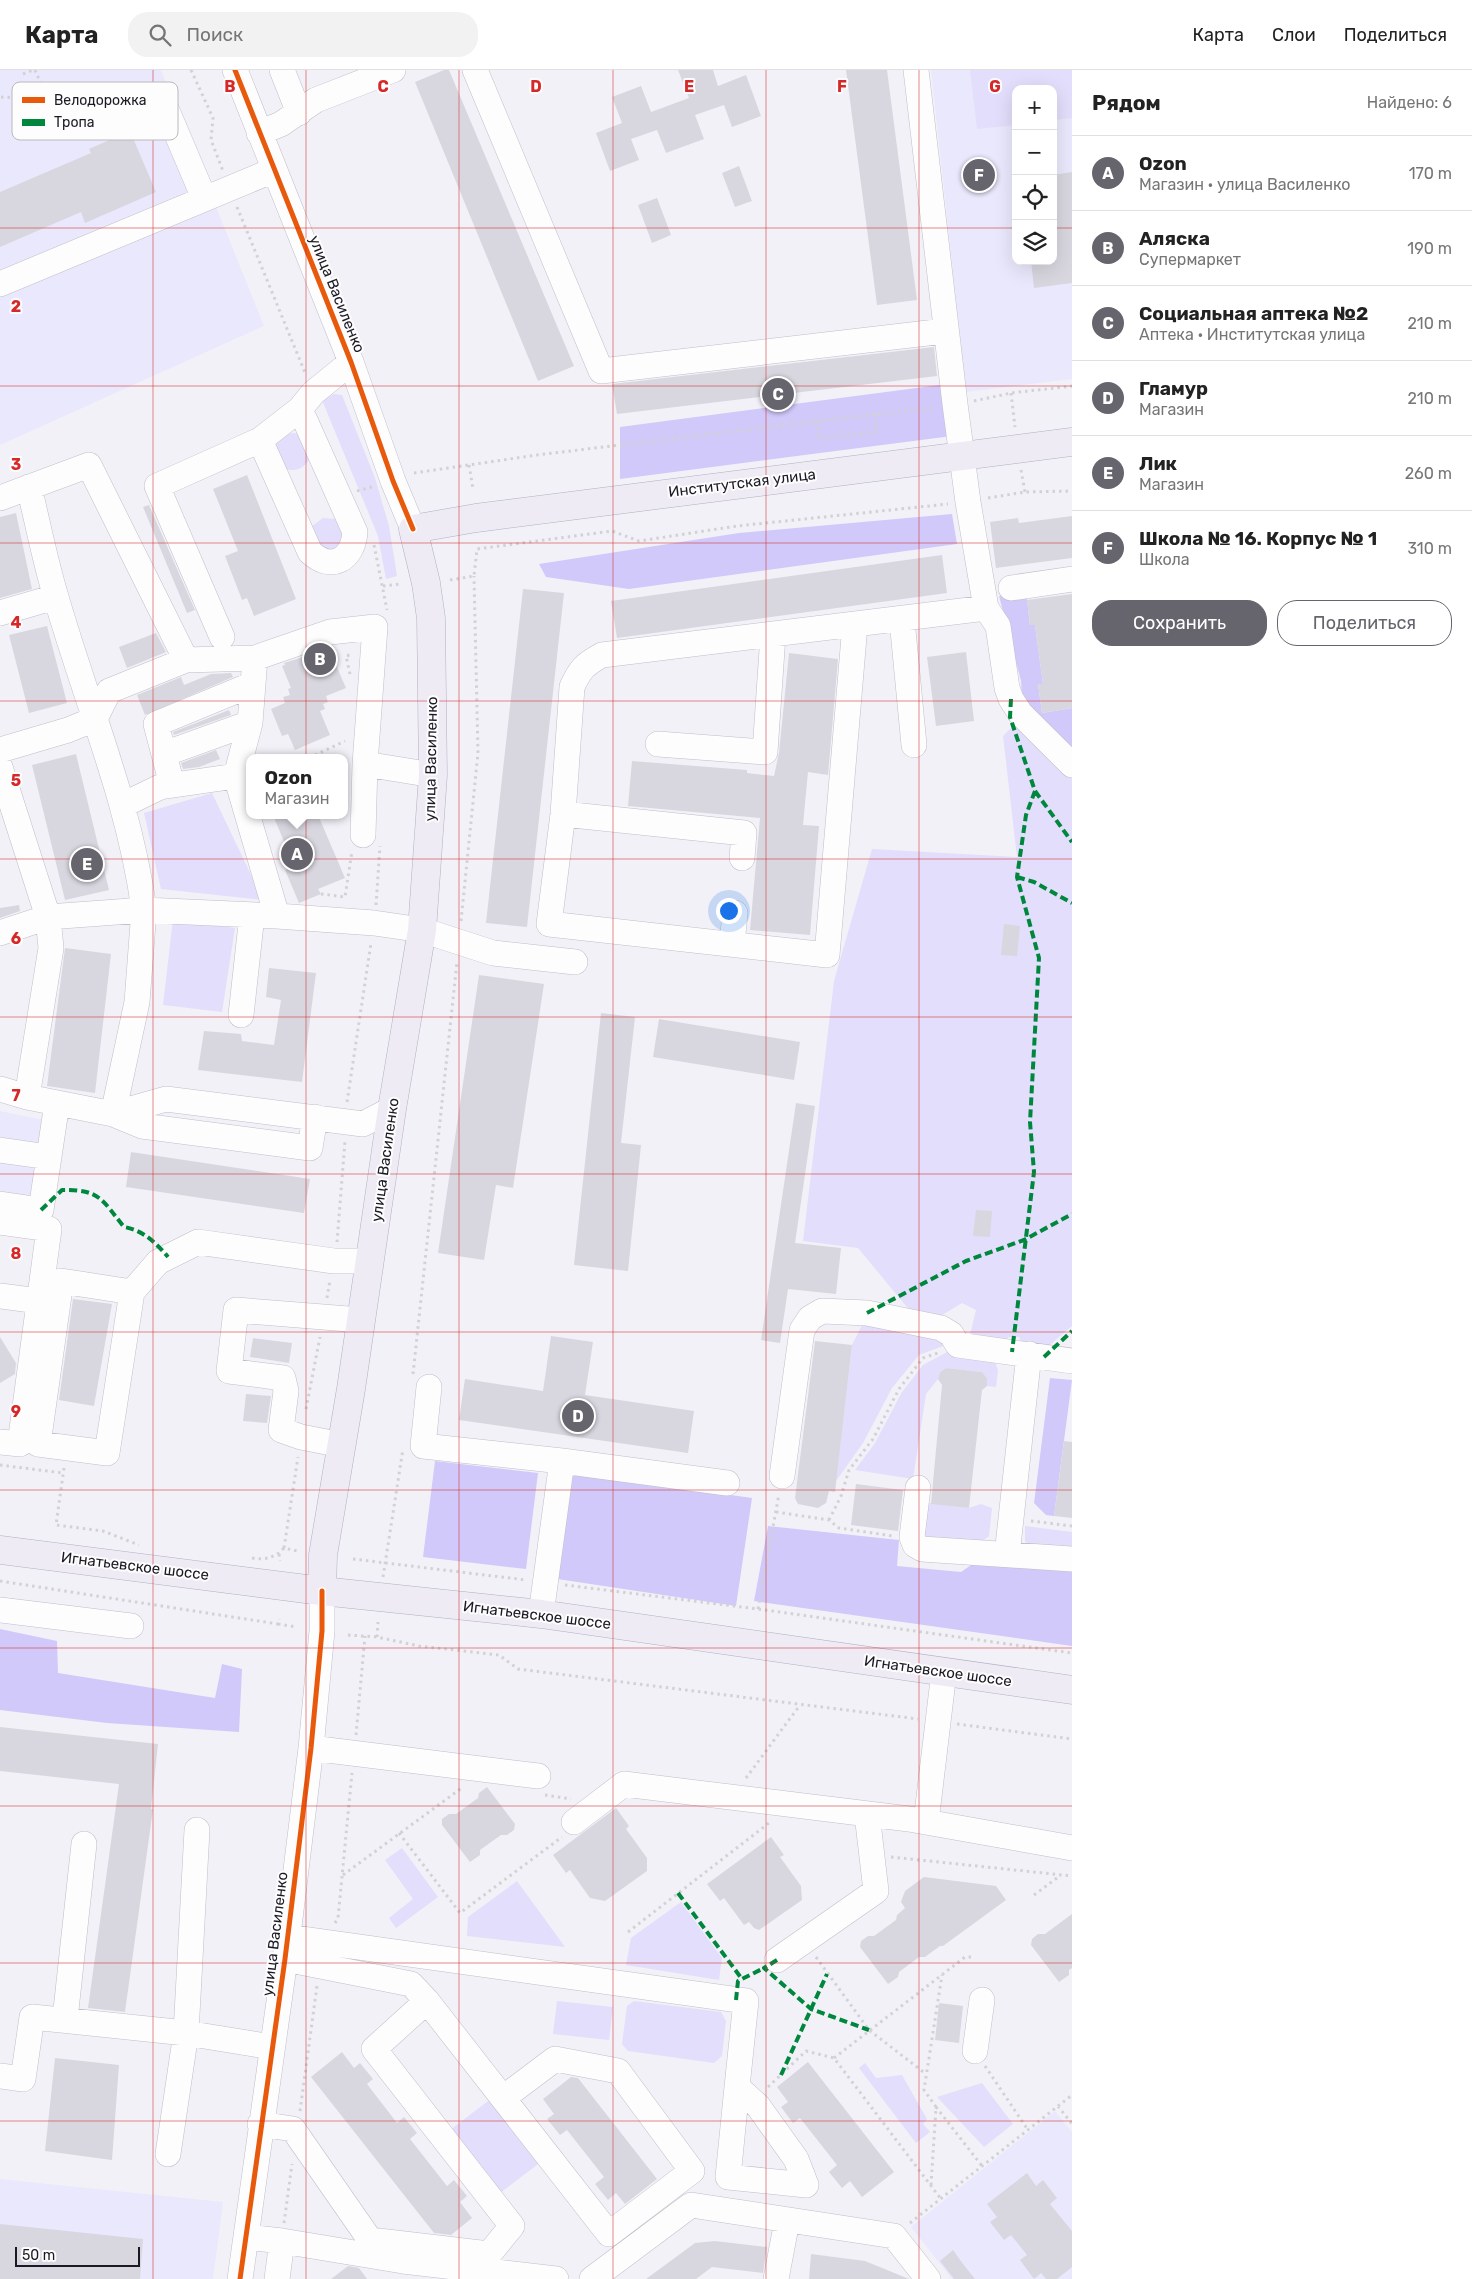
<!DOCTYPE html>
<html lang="ru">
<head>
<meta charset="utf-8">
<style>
	body { margin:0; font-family:Rubik,sans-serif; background:#f2f2f2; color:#222 }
	.controls { position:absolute; right:15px; top:15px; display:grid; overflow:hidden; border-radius:10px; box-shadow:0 5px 20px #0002 }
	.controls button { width:45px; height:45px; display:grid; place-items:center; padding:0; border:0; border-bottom:1px solid #e0e0e0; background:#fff; color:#222; font:25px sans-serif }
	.scale { position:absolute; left:15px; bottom:12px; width:125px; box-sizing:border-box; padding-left:5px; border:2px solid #1b1924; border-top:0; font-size:14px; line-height:18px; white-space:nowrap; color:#1b1924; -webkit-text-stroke:4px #fdfdfd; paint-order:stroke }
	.you { position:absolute; left:728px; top:840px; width:18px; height:18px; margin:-12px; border:4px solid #fff; border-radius:50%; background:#1a73e8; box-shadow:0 0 0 8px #1a73e833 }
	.badge { display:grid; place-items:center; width:32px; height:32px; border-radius:50%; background:#66656e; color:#fff; font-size:16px; font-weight:700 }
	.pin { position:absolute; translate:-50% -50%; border:2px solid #fff; box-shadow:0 1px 5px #0006 }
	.popup { position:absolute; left:246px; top:684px; width:102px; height:65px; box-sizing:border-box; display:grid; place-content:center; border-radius:10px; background:#fff; filter:drop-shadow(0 1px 4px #0005); font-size:16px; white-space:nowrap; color:#767676 }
	.popup b { font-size:19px; color:#222 }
	.popup::after { content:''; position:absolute; left:50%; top:100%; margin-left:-10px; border:10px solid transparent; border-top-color:#fff }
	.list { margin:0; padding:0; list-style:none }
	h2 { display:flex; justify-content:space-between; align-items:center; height:65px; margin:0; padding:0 20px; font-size:21px }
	h2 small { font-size:16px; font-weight:400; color:#767676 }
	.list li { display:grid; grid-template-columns:32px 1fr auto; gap:15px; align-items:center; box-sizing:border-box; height:75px; padding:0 20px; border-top:1px solid #e0e0e0 }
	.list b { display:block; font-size:19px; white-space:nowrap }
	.list p { margin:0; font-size:16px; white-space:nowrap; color:#767676 }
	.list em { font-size:16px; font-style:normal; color:#767676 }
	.actions { display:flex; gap:10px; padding:15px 20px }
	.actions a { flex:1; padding:11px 0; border:1px solid #66656e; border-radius:20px; text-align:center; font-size:18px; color:#66656e }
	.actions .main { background:#66656e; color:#fff }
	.icon { flex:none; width:28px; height:28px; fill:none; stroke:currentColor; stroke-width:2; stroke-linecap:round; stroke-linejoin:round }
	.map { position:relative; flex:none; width:1072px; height:2209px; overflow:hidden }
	header { display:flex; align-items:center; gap:30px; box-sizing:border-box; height:70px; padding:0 25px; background:#fff; border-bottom:1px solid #e0e0e0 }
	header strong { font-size:24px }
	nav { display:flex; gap:28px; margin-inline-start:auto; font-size:18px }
	.search { width:350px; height:45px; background:#f2f2f2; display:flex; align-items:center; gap:12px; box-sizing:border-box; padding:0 18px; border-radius:20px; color:#767676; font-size:19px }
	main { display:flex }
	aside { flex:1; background:#fff }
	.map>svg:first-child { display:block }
	.built { fill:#eae8fc; fill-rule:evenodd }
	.green { fill:#e2defb }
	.forest { fill:#d1c9fa }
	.building { fill:#d8d7e0 }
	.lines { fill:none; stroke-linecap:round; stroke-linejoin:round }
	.minor-casing { stroke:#c0bec7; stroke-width:26 }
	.major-casing { stroke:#b3afc2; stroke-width:29 }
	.path { stroke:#d2d2d4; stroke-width:3; stroke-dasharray:2.5 4; stroke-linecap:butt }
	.minor { stroke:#fdfdfe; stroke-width:25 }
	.major { stroke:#eeebf5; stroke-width:28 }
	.quiet { stroke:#00873e; stroke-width:4; stroke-dasharray:8 4; stroke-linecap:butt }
	.cycleway-casing { stroke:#fdfdfd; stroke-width:8 }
	.cycleway { stroke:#e8590c; stroke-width:5 }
	.grid { fill:none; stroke:#d62828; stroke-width:1; stroke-opacity:0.55 }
	.labels { text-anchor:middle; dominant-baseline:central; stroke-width:4; stroke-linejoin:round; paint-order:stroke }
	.street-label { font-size:15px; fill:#1b1924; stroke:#fdfdfd }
	.key { fill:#fdfdfd; stroke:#b9b9bc; stroke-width:1 }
	.key-label { font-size:14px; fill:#1b1924 }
	.grid-label { font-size:16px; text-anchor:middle; font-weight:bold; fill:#d62828; stroke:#fdfdfd; stroke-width:4; stroke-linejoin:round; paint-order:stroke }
</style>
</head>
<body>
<header>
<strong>Карта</strong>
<div class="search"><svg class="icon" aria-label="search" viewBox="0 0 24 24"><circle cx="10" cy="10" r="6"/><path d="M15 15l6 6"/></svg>Поиск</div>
<nav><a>Карта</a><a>Слои</a><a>Поделиться</a></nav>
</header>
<main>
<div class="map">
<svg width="1072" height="2209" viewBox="0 0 1072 2209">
	<rect width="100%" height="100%" fill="#f2f1f8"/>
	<!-- built -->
	<path class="built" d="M0 0H161L264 256 0 375Z
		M931 0H1072V309L966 322ZM1016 19H1053V191H1016Z
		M0 1041 58 1053 44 1143 0 1136Z
		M1055 2041 1072 2062V2209H952L911 2157Z
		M0 2109 223 2132 213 2209H0Z"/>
	<!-- green -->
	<path class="green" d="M970 0H1072V48L1053 50V19H1016V55L977 59Z
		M334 324 342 325 375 408 389 456 397 506 386 509 378 466 322 330Z
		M293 363 300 364 311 386C305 399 295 403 282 398L274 377C278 369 284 364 293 363Z
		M323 448 335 449 346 470 329 485 310 462 312 456Z
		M1018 651 1072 704V1256L1045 1279 1022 1273 1019 1267H1009L1003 1272 970 1265 976 1240 962 1233 939 1247 911 1242 858 1178 803 1171 834 911 872 779 1017 787 1003 666Z
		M212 723 263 830 161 819 144 743Z
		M173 849 235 858 222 942 163 935Z
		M863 1253 944 1267 943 1276 919 1285 892 1318 863 1373 836 1411 852 1275Z
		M949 1281 994 1290 998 1300 996 1317 987 1316V1308L982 1302 946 1298 940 1302 938 1309 926 1324 913 1409 855 1400 875 1373 902 1322 923 1295Z
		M921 1432 969 1438 981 1434 992 1438 989 1466 980 1473 930 1469 923 1465Z
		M1025 1456 1072 1462V1483L1030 1477 1025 1471Z
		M402 1778 438 1827 396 1858 389 1848 413 1829 385 1790Z
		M517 1811 565 1877 467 1866 468 1847Z
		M681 1832 722 1888 719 1910 626 1895 631 1868Z
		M557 1931 613 1937 609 1970 553 1964Z
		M634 1931 721 1942 726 1951 722 1986 714 1993 628 1981 622 1974 627 1936Z
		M865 1993 876 2008 902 2005 927 2049 923 2054 930 2062 916 2073 859 1998Z
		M982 2013 1013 2054 984 2077 937 2027Z
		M492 2028 542 2091 499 2124 450 2060Z"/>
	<!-- forest -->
	<path class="forest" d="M947 314 952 366 620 409V357Z
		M952 444 957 474 629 519 546 507 539 494 739 463Z
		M999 526 1027 529 1030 555H1035L1043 614H1038L1042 643 1072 638V685L1022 627 1021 611Z
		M1050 1308 1072 1310 1054 1446 1046 1445 1034 1433Z
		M435 1391 538 1403 526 1499 423 1487Z
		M569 1402 752 1428 736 1536 551 1508Z
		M768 1456 899 1470 897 1496 961 1502 977 1491 1072 1500V1576L754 1531Z
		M0 1559 57 1571 58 1603 215 1628 222 1594 242 1599 239 1662 107 1653 0 1640Z"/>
	<!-- building -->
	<path class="building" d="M444 0H449L574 296 538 311 415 12Z
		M678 0H713L718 16 746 5 761 46 732 57 724 35 695 45 704 69 666 83 657 60 631 69 639 90 610 101 596 63 622 53 612 27 641 16 651 42 689 28Z
		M846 0H887L917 230 877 235Z
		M130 61 156 122 85 153 81 142 0 177V122L91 83 89 79Z
		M739 96 752 131 735 137 722 103Z
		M1072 102V213L1034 218 1031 191H1053V105Z
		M657 128 671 165 652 173 638 135Z
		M934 277 937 306 617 344 612 314Z
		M247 405 296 529 254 546 247 528 242 530 225 486 238 481 213 419Z
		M149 435 195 540 187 543 143 437Z
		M16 443 32 519 0 528V447Z
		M1072 446V488L996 498 990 452 1018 448 1019 453Z
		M942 485 947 523 617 568 611 531Z
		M523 519 564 523 527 857 486 853Z
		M1072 524V638L1042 643 1038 614H1043L1035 555H1030L1027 530Z
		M47 556 67 633 29 643 9 565Z
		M156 563 166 582 127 598 119 577Z
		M325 580 329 590 333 588 346 618 326 626 328 632 323 634 325 639 320 641 330 665 295 680 288 664 282 666 271 639 285 633 283 627 290 625 288 619 291 618 282 596 285 595 284 593Z
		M966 582 974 651 936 656 927 587Z
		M789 583 838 589 828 705 808 702 803 755 819 756 810 865 750 860 760 748 628 736 632 691 747 700V703L774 706 779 683Z
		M231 603 233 607 145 645 137 625 181 607 184 615 211 604Z
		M229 640 231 645 174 665 173 662Z
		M216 680 220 689 199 697 183 699 181 693Z
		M76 684 109 820 65 830 32 695Z
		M273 745H318L345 808 318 819 321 824 299 833 285 800 294 796Z
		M19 835 20 841 0 848V838Z
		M1004 854 1020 856 1017 886 1001 885Z
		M65 878 111 884 95 1023 47 1016Z
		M269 898 316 903 302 1012 198 1000 204 961 241 964 242 971 274 975 281 930 266 927Z
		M479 905 544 914 513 1118 496 1115 484 1190 438 1183Z
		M601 943 635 947 621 1073 641 1075 628 1201 574 1195Z
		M659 949 800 972 794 1010 653 987Z
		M796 1033 815 1036 795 1173 841 1178 836 1224 788 1219 780 1273 761 1270Z
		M131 1082 310 1109 304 1143 126 1117Z
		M976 1140 992 1141 990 1167 973 1166Z
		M73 1229 112 1234 94 1336 59 1330Z
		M551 1266 593 1272 585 1325 694 1341 688 1383 459 1350 465 1309 543 1321Z
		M0 1267 16 1293 15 1304 0 1313Z
		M253 1268 292 1273 289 1293 250 1287Z
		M815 1271 852 1275 835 1422 829 1421 826 1433 818 1438 798 1434 795 1428Z
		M946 1298 982 1302 987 1308V1316L982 1320 969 1438 931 1434 942 1315 938 1309 940 1302Z
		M246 1324 271 1326 267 1353 243 1351Z
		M1064 1371 1072 1372V1448L1054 1446Z
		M856 1414 903 1420 898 1461 851 1455Z
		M0 1657 158 1674 151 1739H153L125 1942 88 1938 119 1714 0 1701Z
		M487 1717 515 1754 514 1760 507 1765H501L480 1780V1785L470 1792 442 1755V1749L449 1744H456L478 1728 479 1723Z
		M616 1738 629 1756 626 1759 647 1788V1801L605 1831 590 1828 570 1800 566 1803 553 1785Z
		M771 1767 784 1785 780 1787 801 1816 802 1830 759 1860 754 1858 749 1852 744 1855 724 1828 720 1831 707 1814Z
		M924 1807 996 1816 1006 1830 943 1876H940L925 1887H919L899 1902 898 1907 888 1914 860 1877 861 1871 868 1866H874L896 1850 897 1845 905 1838 901 1832 905 1821Z
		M1072 1844V1898L1069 1900V1905L1059 1912 1031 1875 1032 1869 1038 1864H1045Z
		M939 1933 963 1936 959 1973 935 1970Z
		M342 1982 354 1998 360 1993 373 2009 367 2014 397 2053 404 2047 417 2063 410 2069 447 2116 454 2110 467 2126 460 2132 472 2148 451 2165 434 2163 311 2007Z
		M55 1988 119 1995 112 2090 45 2081Z
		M808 1992 894 2102 862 2127 850 2111 842 2118 829 2102 837 2095 800 2048 793 2053 781 2037 788 2032 777 2017Z
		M571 2007 578 2008 657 2109 625 2134 616 2123 608 2130 595 2114 604 2107 567 2060 560 2065 547 2049 554 2044 543 2029Z
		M1027 2103 1036 2116 1043 2110 1057 2128 1050 2134 1072 2161V2197L1057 2209H1046L1041 2203 1034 2209 1020 2190 1027 2185 1011 2165 1004 2170 990 2152 997 2147 987 2134Z
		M0 2154 143 2169 140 2209H0Z
		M715 2171 767 2177 763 2203 712 2197 696 2209H646L695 2173Z
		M953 2180 963 2194 975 2209H954L940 2191Z
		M811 2184 865 2191 909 2209H809Z
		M348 2196 359 2198 367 2209H331Z"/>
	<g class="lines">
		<!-- minor casing -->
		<g class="minor-casing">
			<path id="minor" d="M235 0 351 292 393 411 413 459
				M282 0 299 43
				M475 0 601 301 945 261
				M916 0 955 334 968 432 986 538 998 556 1007 618 1011 629 1020 643 1072 695
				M165 36 204 128
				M259 63 281 54 316 30 393 0
				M0 214 274 100
				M300 339 355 462C353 490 331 502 310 482L260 370 300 339 313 323 351 292
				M29 417C38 454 45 491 56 527 86 632 130 732 144 840L48 847 51 878 27 1027 113 1044 142 1056 310 1078 315 1047
				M0 428 89 395 186 590 255 588
				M1011 518 1072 509
				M0 543 55 527
				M902 550 914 675
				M855 555 827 885 549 854 563 744 572 617C580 599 585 594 602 585L986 538
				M222 567 157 416 260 370
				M658 674 765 682 773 565
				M0 680 68 660 95 649 109 621 186 590
				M164 684 250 653
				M0 697 48 847 0 863
				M172 715 156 654 253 614
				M123 735 160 717 236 706
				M563 744 744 763 742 788
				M363 765 365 694
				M277 846 236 706 250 653 255 588 330 562 375 557 365 694 433 705
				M732 874 735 843
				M241 945 252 845
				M0 1019 27 1027
				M392 1039 363 1054 166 1029 113 1044 137 932 144 840 277 846 374 853 422 860 493 883 575 892
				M0 1080 49 1087
				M0 1134 41 1140 57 1033
				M0 1152 49 1159 20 1374 0 1372
				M132 1222 61 1211 38 1374 107 1383 132 1222 158 1192 198 1172 334 1191H370
				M0 1226 39 1231
				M429 1317 423 1376 562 1391 541 1544
				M342 1375 301 1367 281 1360 286 1321 283 1308 229 1301 236 1240 361 1250
				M562 1391 727 1413
				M782 1406 802 1260 810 1248 822 1241 867 1243 941 1258 951 1264 958 1275 1072 1291
				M918 1418 912 1467 915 1475 922 1479 1072 1489
				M1007 1485 1029 1284
				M0 1540 131 1556
				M311 1678 538 1706
				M574 1752 624 1714 909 1749 1072 1778
				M926 1752 944 1602
				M287 1867 746 1931 737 2017 758 2036 796 2089 806 2115 728 2107 737 2017
				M285 1889 411 1914 427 1931 609 2164 692 2101 618 2001 555 1989 503 2028
				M777 1890 876 1821 867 1744
				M65 1949 84 1774
				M975 1981 982 1930
				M0 2006 23 2009 32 1947 186 1963 272 1977
				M260 2054 293 2059 370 2170 489 2184 512 2156 374 1979 427 1931
				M168 2084 186 1963 197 1760
				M246 2167 282 2171 403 2191 556 2209
				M240 2209 285 1889 311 1678 322 1561V1521
				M277 2209 282 2171
				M592 2209 691 2135 894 2166 928 2209
				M776 2209 787 2151"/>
		</g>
		<!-- major casing -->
		<g class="major-casing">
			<path id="major" d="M0 1480 322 1521 541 1544 1072 1620
				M322 1521 323 1485 351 1319 392 1039 422 860 433 705 431 548 426 513 413 459 476 448 1072 372"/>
		</g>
		<!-- path -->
		<path class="path" d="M35 0 48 30
			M191 0 213 48 211 70 223 101
			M23 4 33 0
			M1 27 145 35
			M237 137 306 305
			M1011 323 1015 357
			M974 331 1011 323 1072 316
			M817 351 819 368 877 362 875 344
			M469 395 473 419
			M1021 400 1025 422
			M414 403 537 385 935 337
			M357 421 375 416
			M988 428 1025 422 1072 421
			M374 475 387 540
			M450 510 474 506 477 479 612 461 639 471 737 456 948 434
			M383 516 401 514
			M350 604 346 586 353 584
			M309 688 345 671
			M321 824 345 827 352 781
			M376 835 380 776
			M461 851 478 683 474 506
			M347 1032 371 873
			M337 1172 345 1071
			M327 1228 330 1210
			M413 1304 457 892
			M306 1339 320 1267
			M0 1395 63 1403
			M64 1398 56 1455 103 1461 139 1475
			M776 1442 829 1450 839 1458 893 1466
			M829 1450 841 1426 849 1400 873 1369 899 1319 923 1288 941 1282
			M1031 1451 1072 1456
			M284 1478 298 1387
			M279 1484 280 1491
			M252 1488C265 1490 275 1488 284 1478L297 1481
			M353 1489 526 1510
			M383 1507 403 1379
			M0 1511 278 1554 279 1549
			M565 1515 758 1539 1072 1583
			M758 1539 779 1424
			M278 1554 297 1557
			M348 1565 377 1567 419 1576 499 1585 518 1599 918 1649
			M377 1567 378 1552
			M957 1654 1072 1669
			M356 1665 365 1566
			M746 1708 800 1635
			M545 1725 571 1729
			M399 1763 460 1843 562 1767
			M891 1787 1072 1806
			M343 1805 463 1717
			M1034 1825 1061 1805
			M335 1853 338 1848 352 1703
			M628 1862 769 1753
			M816 1887 869 1960 926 2004
			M834 1988 965 1887H974
			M985 1996 1028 2060
			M768 2017 806 1981 834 1988 941 2129
			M1058 2036 1072 2054
			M936 2037 924 2020 942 1905
			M300 2041 317 1916
			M931 2115 936 2037 982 2096
			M284 2153 292 2094
			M910 2153 1072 2025"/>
		<!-- minor -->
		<use href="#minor" class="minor"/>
		<!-- major -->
		<use href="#major" class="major"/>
		<!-- quiet -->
		<path class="quiet" d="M1011 629 1010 647 1035 721 1026 745 1017 807 1039 888 1030 1052 1034 1102 1012 1282
			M1035 721 1072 772
			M1017 807 1034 812 1072 833
			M41 1140 62 1120C100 1119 102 1130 124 1157 143 1160 156 1173 168 1187
			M867 1243 966 1191 1024 1170 1072 1144
			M1044 1287 1072 1261
			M678 1823 742 1909
			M777 1890 764 1898 811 1939 869 1960
			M736 1930 738 1911 764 1898
			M781 2005 827 1904"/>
		<!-- cycleway casing -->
		<g class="cycleway-casing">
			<path id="cycleway" d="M235 0 351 292 393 411 413 459
				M240 2209 285 1889 311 1678 322 1561V1521"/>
		</g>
		<!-- cycleway -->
		<use href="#cycleway" class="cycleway"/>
	</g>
	<!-- grid -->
	<path class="grid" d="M153 0V2209M306 0V2209M459 0V2209M613 0V2209M766 0V2209M919 0V2209M0 158H1016M1053 158H1072M0 316H1072M0 473H1072M0 631H1072M0 789H1072M0 947H1072M0 1104H1072M0 1262H1072M0 1420H1072M0 1578H1072M0 1736H1072M0 1893H1072M0 2051H1072"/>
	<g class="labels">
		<!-- street labels -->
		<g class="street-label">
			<text transform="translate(337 224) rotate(68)">улица Василенко</text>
			<text transform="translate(742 413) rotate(-7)">Институтская улица</text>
			<text transform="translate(431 689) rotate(-89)">улица Василенко</text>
			<text transform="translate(385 1090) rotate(-82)">улица Василенко</text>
			<text transform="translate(135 1496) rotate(7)">Игнатьевское шоссе</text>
			<text transform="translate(537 1545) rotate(7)">Игнатьевское шоссе</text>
			<text transform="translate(938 1601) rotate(8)">Игнатьевское шоссе</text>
			<text transform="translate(275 1864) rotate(-83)">улица Василенко</text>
		</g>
	</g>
	<!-- legend -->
	<rect x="12" y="12" width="166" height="58" rx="8" class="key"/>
	<rect x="22" y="27" width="23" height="6" fill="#e8590c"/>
	<rect x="22" y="49" width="23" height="7" fill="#00873e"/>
	<g class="key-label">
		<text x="54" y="35">Велодорожка</text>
		<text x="54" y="57">Тропа</text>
	</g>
	<g class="grid-label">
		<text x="230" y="22">B</text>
		<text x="383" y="22">C</text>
		<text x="536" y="22">D</text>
		<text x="689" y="22">E</text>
		<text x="842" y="22">F</text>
		<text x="995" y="22">G</text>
		<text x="16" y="242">2</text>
		<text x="16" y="400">3</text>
		<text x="16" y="558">4</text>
		<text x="16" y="716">5</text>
		<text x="16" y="874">6</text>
		<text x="16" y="1031">7</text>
		<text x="16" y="1189">8</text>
		<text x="16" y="1347">9</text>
	</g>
</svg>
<div class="controls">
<button>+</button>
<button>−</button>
<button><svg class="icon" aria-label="locate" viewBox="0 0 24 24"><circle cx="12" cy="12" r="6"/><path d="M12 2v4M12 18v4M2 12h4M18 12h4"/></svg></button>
<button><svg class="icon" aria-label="layers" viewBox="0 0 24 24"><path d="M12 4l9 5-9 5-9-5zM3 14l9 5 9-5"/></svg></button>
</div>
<div class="scale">50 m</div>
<div class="you"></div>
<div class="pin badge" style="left:297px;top:784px">A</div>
<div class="popup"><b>Ozon</b>Магазин</div>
<div class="pin badge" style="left:320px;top:589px">B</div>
<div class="pin badge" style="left:778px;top:324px">C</div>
<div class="pin badge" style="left:578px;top:1346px">D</div>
<div class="pin badge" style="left:87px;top:794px">E</div>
<div class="pin badge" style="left:979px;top:105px">F</div>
</div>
<aside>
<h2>Рядом<small>Найдено: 6</small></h2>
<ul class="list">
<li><span class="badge">A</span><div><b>Ozon</b><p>Магазин · улица Василенко</p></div><em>170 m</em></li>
<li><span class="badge">B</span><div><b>Аляска</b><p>Супермаркет</p></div><em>190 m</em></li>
<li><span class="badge">C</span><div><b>Социальная аптека №2</b><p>Аптека · Институтская улица</p></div><em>210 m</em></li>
<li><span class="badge">D</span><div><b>Гламур</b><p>Магазин</p></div><em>210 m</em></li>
<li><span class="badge">E</span><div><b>Лик</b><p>Магазин</p></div><em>260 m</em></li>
<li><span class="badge">F</span><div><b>Школа № 16. Корпус № 1</b><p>Школа</p></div><em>310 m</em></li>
</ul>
<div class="actions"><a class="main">Сохранить</a><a>Поделиться</a></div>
</aside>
</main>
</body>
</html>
